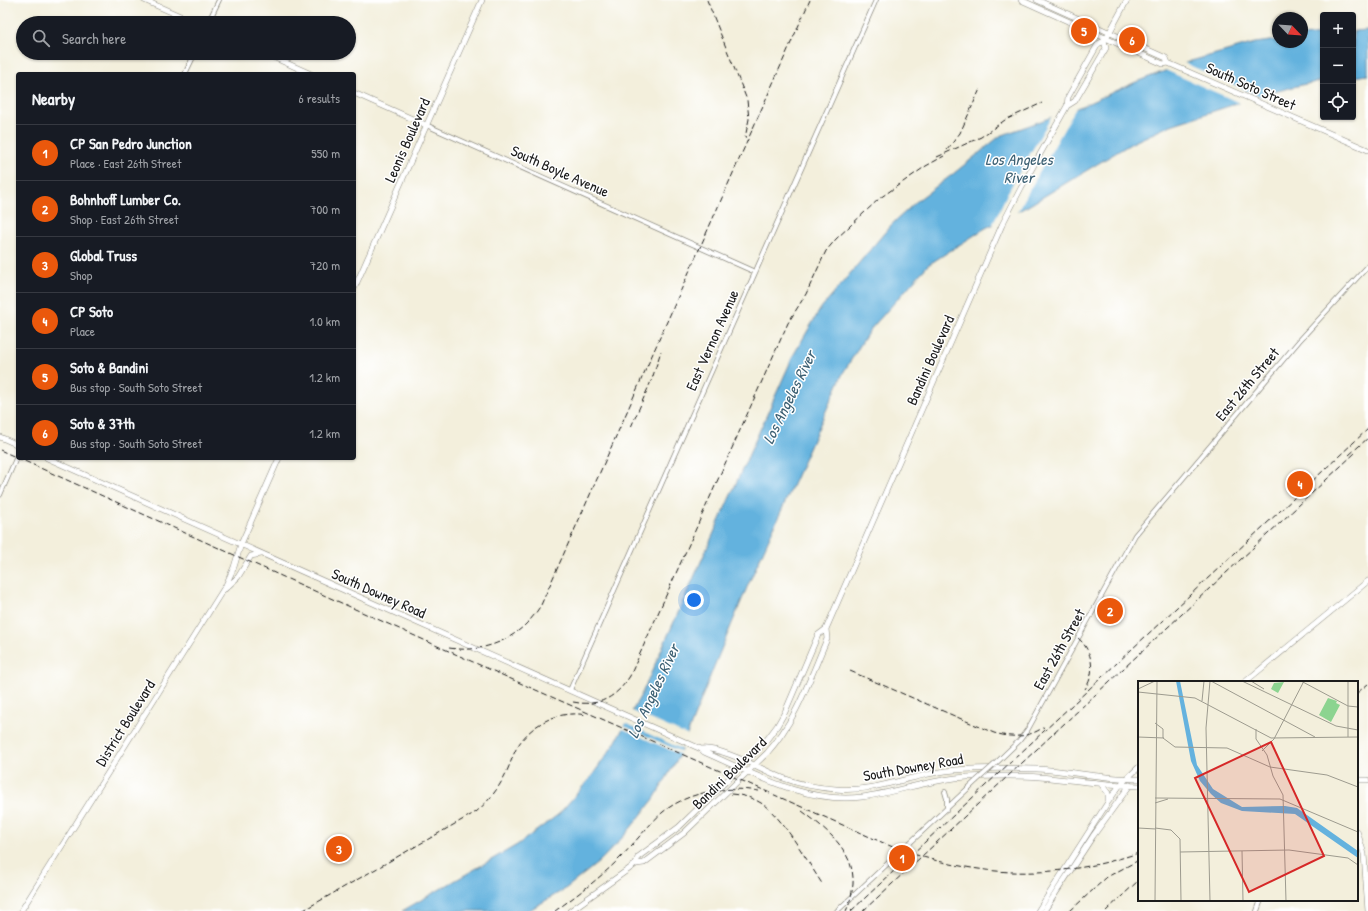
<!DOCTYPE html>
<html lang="en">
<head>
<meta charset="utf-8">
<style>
	body { margin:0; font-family:"Patrick Hand",sans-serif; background:#242831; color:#f1f3f6 }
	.controls { position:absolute; right:12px; top:12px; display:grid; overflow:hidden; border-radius:4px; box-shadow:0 1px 3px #0004 }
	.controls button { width:36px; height:36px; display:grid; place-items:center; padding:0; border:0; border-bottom:1px solid #363941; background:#171b24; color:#f1f3f6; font:20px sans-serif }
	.compass { position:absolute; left:1272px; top:12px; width:36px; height:36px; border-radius:50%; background:#171b24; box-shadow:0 1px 3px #0004; rotate:115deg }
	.you { position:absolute; left:694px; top:600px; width:14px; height:14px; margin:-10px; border:3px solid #fff; border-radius:50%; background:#1a73e8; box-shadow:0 0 0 6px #1a73e833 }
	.badge { display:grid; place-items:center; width:26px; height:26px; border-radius:50%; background:#ea580c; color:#fff; font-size:13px; font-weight:700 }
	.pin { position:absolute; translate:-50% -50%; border:2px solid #fff; box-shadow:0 1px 4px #0006 }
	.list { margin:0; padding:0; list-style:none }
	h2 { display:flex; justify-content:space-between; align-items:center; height:52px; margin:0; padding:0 16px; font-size:17px }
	h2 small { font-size:13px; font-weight:400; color:#9ea1a6 }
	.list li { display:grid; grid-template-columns:26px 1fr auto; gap:12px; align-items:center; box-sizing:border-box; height:56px; padding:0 16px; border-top:1px solid #363941 }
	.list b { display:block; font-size:15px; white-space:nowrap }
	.list p { margin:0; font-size:13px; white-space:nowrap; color:#9ea1a6 }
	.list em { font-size:13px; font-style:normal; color:#9ea1a6 }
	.icon { flex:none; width:22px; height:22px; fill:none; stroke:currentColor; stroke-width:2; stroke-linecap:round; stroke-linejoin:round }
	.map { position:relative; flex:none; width:1368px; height:911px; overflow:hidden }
	.search { position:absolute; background:#171b24; box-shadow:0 1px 3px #0004; left:16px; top:16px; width:340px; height:44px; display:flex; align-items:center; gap:10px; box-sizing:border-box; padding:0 14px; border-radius:22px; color:#9ea1a6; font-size:15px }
	.panel { position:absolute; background:#171b24; box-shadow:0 1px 3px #0004; left:16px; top:72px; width:340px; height:388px; border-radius:4px }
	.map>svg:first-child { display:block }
	.water { fill:#64b2de; stroke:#40677d }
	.pier { fill:#f3efdc }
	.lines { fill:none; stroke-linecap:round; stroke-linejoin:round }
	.minor-casing { stroke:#88867c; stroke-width:5.5 }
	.major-casing { stroke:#88867c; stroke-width:6 }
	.minor { stroke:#fff; stroke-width:4 }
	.major { stroke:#fff; stroke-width:5 }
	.rail { stroke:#1c1c1c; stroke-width:1; stroke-dasharray:6 3; stroke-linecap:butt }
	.minor-bridge-casing { stroke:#88867c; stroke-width:5.5; stroke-linecap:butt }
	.minor-bridge { stroke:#fff; stroke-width:4 }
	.labels { text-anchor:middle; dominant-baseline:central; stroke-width:3; stroke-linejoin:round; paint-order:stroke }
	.street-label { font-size:15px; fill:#1c1c1c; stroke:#fff }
	.water-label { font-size:16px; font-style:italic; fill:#3c6073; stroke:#fff }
	.inset-road { fill:none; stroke:#9d9b8f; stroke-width:1 }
	.view { fill:#d62828; fill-opacity:0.15; stroke:#d62828; stroke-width:2 }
	.inset-edge { fill:none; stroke:#1c1c1c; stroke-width:2 }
</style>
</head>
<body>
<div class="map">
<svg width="1368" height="911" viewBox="0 0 1368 911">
	<rect width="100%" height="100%" fill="#fff"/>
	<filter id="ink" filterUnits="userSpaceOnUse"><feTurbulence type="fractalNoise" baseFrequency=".025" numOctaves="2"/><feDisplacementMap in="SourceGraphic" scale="8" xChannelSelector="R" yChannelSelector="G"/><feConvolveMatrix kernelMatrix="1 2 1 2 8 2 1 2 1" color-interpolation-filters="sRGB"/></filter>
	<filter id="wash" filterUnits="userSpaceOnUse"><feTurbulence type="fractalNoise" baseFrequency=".012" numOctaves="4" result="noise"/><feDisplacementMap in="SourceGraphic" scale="16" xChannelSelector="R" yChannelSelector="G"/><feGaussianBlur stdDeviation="0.9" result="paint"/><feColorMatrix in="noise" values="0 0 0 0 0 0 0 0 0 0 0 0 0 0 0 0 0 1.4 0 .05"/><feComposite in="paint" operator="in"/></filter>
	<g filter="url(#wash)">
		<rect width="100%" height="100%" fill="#f3efdc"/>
		<!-- water -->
		<path class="water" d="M1368 30V75L1353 77V31Z
			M1323 34V81L1301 85 1266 94 1171 125 1132 143 1028 206 984 229 928 265 869 331 843 373 748 585 713 669 678 758 654 799 625 835 599 862 565 889 528 911H402L517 845 559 814 591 777 615 743 643 691 794 354 821 308 891 225 918 200 953 174 1000 136 1082 106 1136 82 1191 61 1255 43 1278 40V42H1302V36Z"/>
		<!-- pier -->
		<path class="pier" d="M1182 62 1262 97 1242 104 1165 70Z
			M1077 106 1016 214 991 228 1008 192 1053 114Z
			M630 710 689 736 683 750 623 722Z
			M622 725 682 752 681 755 621 728Z"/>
	</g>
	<g filter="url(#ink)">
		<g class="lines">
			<!-- minor casing -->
			<g class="minor-casing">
				<path id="minor" d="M208 23 219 0
					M185 74 195 53
					M426 125 755 272
					M0 495 18 454
					M570 690 876 0
					M994 765 1019 741 1028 729 1135 535 1299 341 1368 266
					M945 792 947 799V809
					M837 911 976 781
					M1257 911 1261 900"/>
			</g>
			<!-- major casing -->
			<g class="major-casing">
				<path id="major" d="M144 0 196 23
					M1021 0 1163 64 1168 63
					M1037 0 1166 58 1168 63 1368 150
					M264 53 311 74
					M354 93 426 125
					M1067 106 1075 101 1106 48 1104 41
					M354 289 482 0
					M0 437 18 445
					M47 458 701 749 704 752C754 774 806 804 862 797 898 792 931 779 967 777 990 776 1016 775 1039 777 1073 780 1106 785 1139 786
					M225 589 238 577 251 556 261 554
					M1245 682 1368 581
					M701 749C720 746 763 770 783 778 799 784 818 788 836 789 877 793 914 773 955 770 982 768 1009 768 1037 769 1071 771 1104 779 1139 779
					M1357 780H1368
					M1101 784 1108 793V801
					M1357 831 1364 854 1368 911
					M636 864 638 857 679 827 751 757 765 742 777 726 785 712 818 635 826 629 1002 225 1021 188 1067 106 1068 97 1098 44 1104 41 1106 39 1127 0
					M21 911 226 585 234 567 241 544 279 458
					M570 911 636 864 644 863 684 833 767 753C796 721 810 678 827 639L826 629
					M1038 911 1108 802 1120 785 1139 767
					M1044 911 1093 836 1130 785"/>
			</g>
			<!-- minor -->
			<use href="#minor" class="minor"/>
			<!-- major -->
			<use href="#major" class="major"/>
			<!-- rail -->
			<path class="rail" d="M707 0 747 100 749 119 745 138
				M947 150 960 133 981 87
				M937 157 981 137 1005 120 1042 103
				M631 427 652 379 661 351
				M0 450 520 683 895 848C961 871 1020 879 1089 866 1106 863 1122 858 1139 853
				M1349 455 1368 438
				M1078 638C1093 651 1096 673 1085 689
				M449 648C487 654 522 637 541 605L810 0
				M850 671 994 733C1012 738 1028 738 1044 727
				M1357 693 1368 684
				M573 702C599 707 616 698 630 676L788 323 806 294 826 251 836 239 880 198 926 166 944 156
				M731 794C742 795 751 797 761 803 783 817 807 861 823 885
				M802 811C826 829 855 851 853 884 852 894 850 903 846 911
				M302 911 476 812C489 801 499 788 506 773 511 763 513 753 519 744 534 722 560 710 587 715
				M555 911C577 895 599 879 619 859 634 844 647 826 663 812 689 791 727 786 759 791
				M851 911 1368 429
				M863 911 1355 453
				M1070 911 1107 877 1139 860
				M1106 911 1139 880"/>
			<!-- minor-bridge casing -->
			<g class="minor-bridge-casing">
				<path id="minor-bridge" d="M976 781 994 765"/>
			</g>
			<!-- minor-bridge -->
			<use href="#minor-bridge" class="minor-bridge"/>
		</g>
	</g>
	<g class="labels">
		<!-- street labels -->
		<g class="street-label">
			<text transform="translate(1251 86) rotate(24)">South Soto Street</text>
			<text transform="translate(407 140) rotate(-66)">Leonis Boulevard</text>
			<text transform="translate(560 171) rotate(24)">South Boyle Avenue</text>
			<text transform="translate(712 340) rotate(-66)">East Vernon Avenue</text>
			<text transform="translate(930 360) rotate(-66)">Bandini Boulevard</text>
			<text transform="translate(1247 384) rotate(-50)">East 26th Street</text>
			<text transform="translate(379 593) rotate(24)">South Downey Road</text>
			<text transform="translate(1059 649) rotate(-61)">East 26th Street</text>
			<text transform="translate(125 723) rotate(-58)">District Boulevard</text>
			<text transform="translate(913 767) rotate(-10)">South Downey Road</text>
			<text transform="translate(729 773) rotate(-44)">Bandini Boulevard</text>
		</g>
		<!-- water labels -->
		<g class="water-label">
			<text x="1019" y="159">Los Angeles<tspan x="1019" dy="18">River</tspan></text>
			<text transform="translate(789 397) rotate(-64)">Los Angeles River</text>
			<text transform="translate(653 691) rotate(-65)">Los Angeles River</text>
		</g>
	</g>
	<!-- overview -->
	<g transform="translate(1138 681)">
		<rect width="220" height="220" fill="#f3efdc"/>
		<path d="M146 1 140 12 133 8 136 2ZM190 17 199 20 198 22 202 24 193 41 181 34Z" fill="#8cd490"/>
		<path d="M38 0H42L59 84 75 108 104 126 147 125 159 127 220 170V177L157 133 104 130 83 122 73 113 62 100 53 80Z" fill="#64b2de"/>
		<path class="inset-road" d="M72 0 68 47 72 220M73 0 177 56M104 0 198 45 220 49M113 0 126 8M163 0 210 25 220 26M210 0V56M0 8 17 0M0 11 57 17 133 57 220 56M64 20 66 0M17 42 25 48V57M118 48V58L129 74 135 95 145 114 148 220M0 56 26 57M25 57 37 66 89 67 132 86 189 94 220 106M124 70 136 58 166 0M17 117 142 118 220 151M17 122 30 118M0 147 18 148M17 147 33 149 42 158 43 220M104 170 105 220M42 171 151 169 210 177 220 184M17 220 19 0"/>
		<path class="view" d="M133 61 186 175 111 211 57 97Z"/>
		<rect width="220" height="220" class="inset-edge"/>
	</g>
</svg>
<div class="controls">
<button>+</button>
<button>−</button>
<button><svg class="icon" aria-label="locate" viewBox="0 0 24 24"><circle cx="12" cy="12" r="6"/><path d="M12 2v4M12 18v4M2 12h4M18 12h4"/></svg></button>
</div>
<svg class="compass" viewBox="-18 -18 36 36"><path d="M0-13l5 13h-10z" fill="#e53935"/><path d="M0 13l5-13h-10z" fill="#9ea1a6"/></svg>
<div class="you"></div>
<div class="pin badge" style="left:902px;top:858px">1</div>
<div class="pin badge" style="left:1110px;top:611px">2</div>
<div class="pin badge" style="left:339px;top:849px">3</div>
<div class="pin badge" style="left:1300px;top:484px">4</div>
<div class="pin badge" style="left:1084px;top:31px">5</div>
<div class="pin badge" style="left:1132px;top:40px">6</div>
<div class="search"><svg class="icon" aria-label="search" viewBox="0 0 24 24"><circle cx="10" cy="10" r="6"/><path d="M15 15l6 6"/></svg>Search here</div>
<section class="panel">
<h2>Nearby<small>6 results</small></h2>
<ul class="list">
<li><span class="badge">1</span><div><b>CP San Pedro Junction</b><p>Place · East 26th Street</p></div><em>550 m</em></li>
<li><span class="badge">2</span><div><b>Bohnhoff Lumber Co.</b><p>Shop · East 26th Street</p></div><em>700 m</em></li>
<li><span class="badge">3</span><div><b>Global Truss</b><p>Shop</p></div><em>720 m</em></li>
<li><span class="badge">4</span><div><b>CP Soto</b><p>Place</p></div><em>1.0 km</em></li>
<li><span class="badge">5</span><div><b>Soto &amp; Bandini</b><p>Bus stop · South Soto Street</p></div><em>1.2 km</em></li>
<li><span class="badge">6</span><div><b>Soto &amp; 37th</b><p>Bus stop · South Soto Street</p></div><em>1.2 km</em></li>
</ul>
</section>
</div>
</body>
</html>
